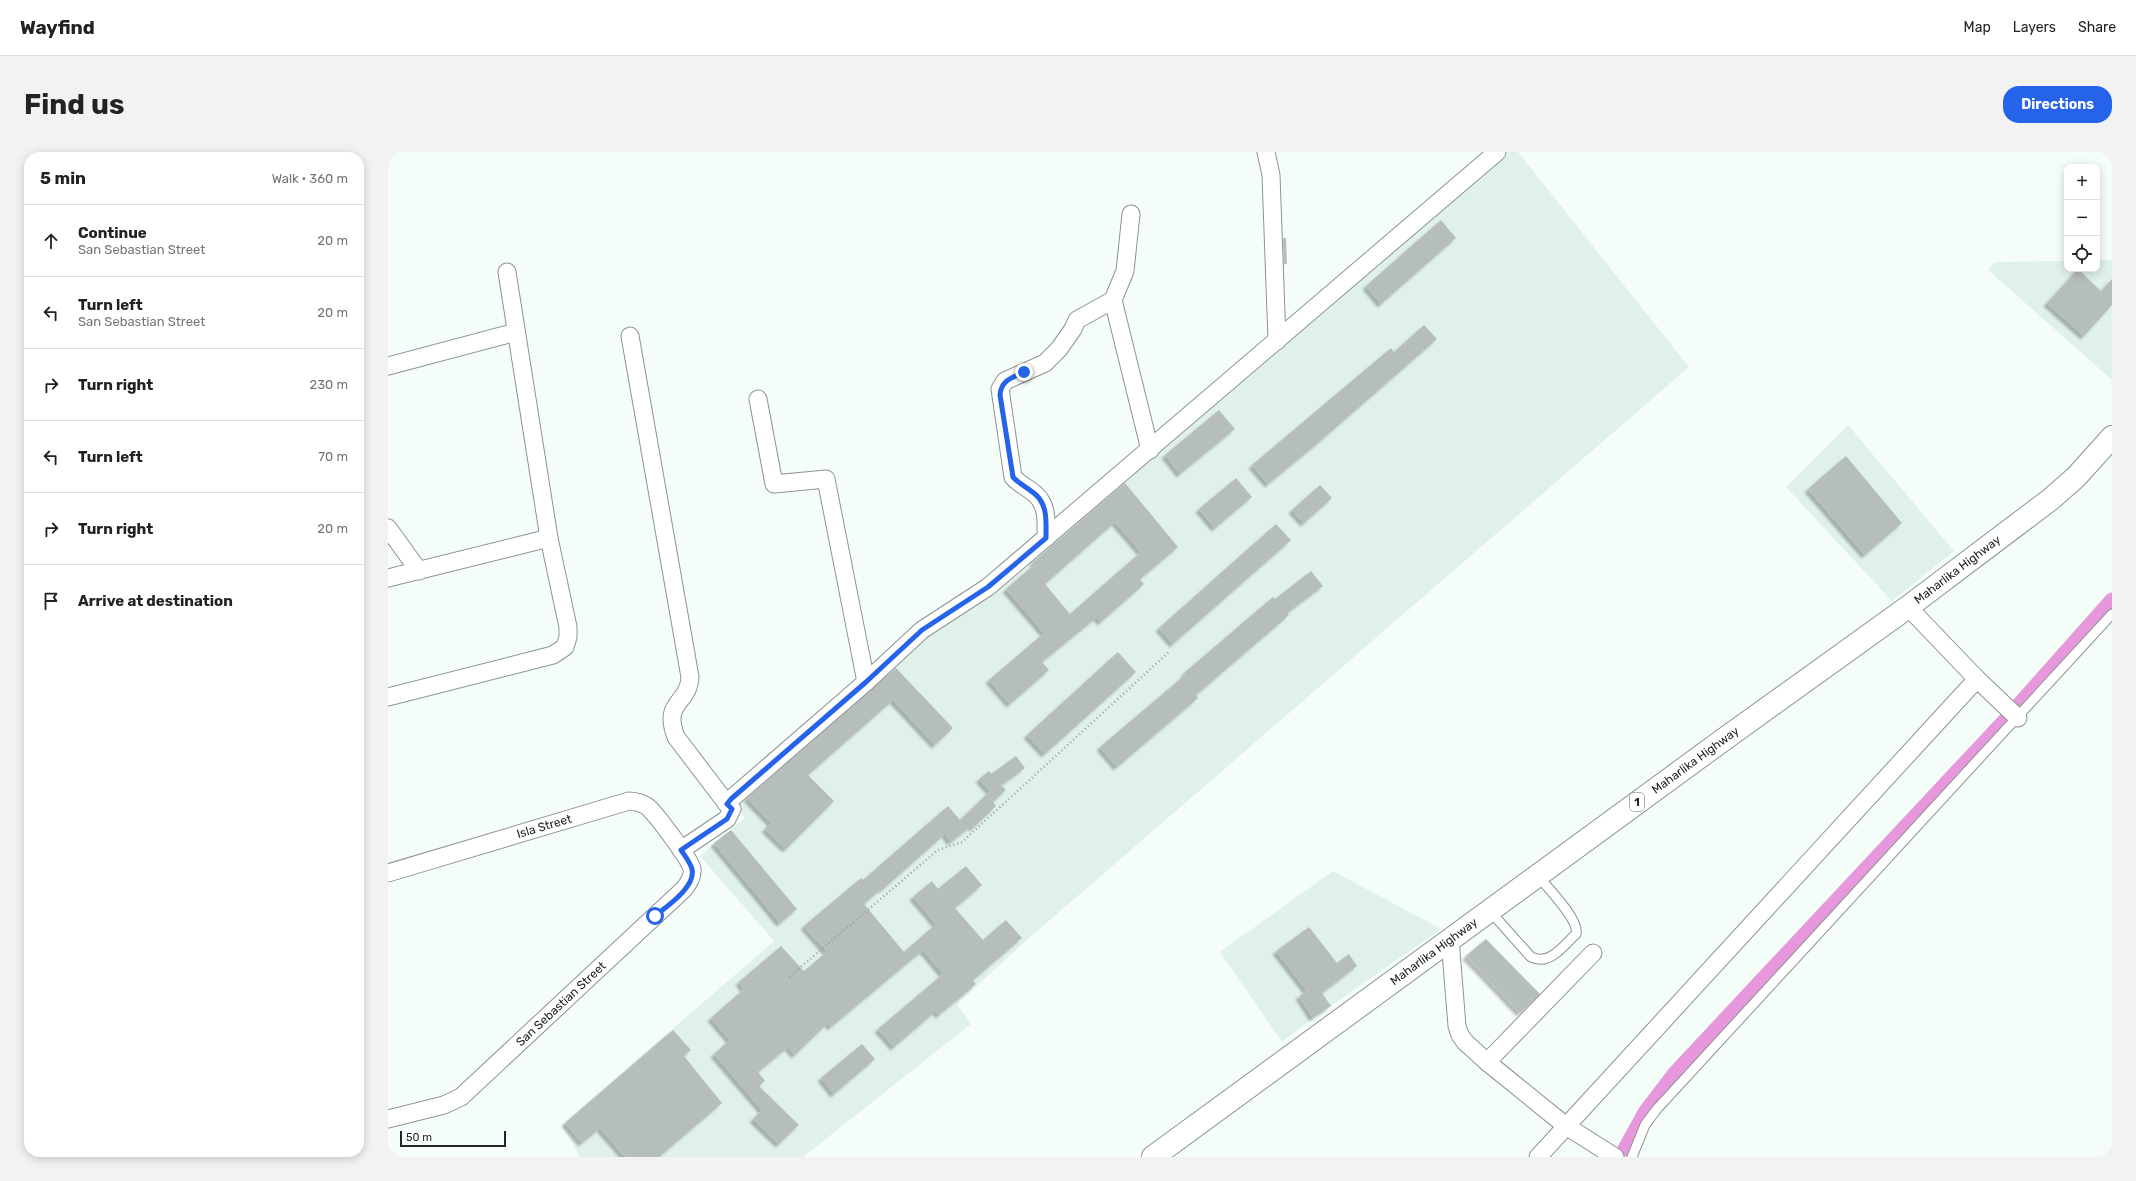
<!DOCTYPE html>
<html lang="en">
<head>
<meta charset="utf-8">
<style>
	body { margin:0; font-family:Rubik,sans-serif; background:#f2f2f2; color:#222 }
	.controls { position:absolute; right:12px; top:12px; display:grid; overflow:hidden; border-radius:8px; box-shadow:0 2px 10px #0003 }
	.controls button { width:36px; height:36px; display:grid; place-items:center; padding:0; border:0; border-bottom:1px solid #e0e0e0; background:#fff; color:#222; font:20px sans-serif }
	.scale { position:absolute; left:12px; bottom:10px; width:106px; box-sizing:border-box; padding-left:4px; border:2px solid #222524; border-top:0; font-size:11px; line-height:14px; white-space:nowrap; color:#222524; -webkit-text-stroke:3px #fff; paint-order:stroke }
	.stop { position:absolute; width:12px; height:12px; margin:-9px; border:3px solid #2563eb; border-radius:50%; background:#fff }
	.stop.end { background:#2563eb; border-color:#fff; box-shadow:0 1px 4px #0008 }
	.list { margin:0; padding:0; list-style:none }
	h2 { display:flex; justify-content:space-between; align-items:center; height:52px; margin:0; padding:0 16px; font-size:17px }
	h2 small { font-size:13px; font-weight:400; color:#767676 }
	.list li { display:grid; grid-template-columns:26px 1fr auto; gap:12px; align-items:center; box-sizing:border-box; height:72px; padding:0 16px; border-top:1px solid #e0e0e0 }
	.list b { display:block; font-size:15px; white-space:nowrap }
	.list p { margin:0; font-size:13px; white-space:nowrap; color:#767676 }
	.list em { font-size:13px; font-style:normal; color:#767676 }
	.icon { flex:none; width:22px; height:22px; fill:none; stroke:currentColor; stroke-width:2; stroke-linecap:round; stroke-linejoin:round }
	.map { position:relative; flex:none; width:1724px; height:1005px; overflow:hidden; border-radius:16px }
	header { display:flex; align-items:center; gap:24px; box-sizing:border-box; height:56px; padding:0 20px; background:#fff; border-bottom:1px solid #e0e0e0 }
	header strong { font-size:19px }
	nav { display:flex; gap:22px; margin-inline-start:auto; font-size:14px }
	.intro { display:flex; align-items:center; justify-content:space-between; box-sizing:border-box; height:96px; padding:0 24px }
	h1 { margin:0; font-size:28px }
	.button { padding:10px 18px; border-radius:16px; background:#2563eb; color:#fff; font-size:14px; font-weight:700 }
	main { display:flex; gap:24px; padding:0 24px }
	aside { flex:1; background:#fff; border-radius:16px; box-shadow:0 2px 10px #0003 }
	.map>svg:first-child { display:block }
	.built { fill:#e0f1ea }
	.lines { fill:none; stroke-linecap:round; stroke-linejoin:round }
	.canal { stroke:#e797db; stroke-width:15 }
	.building { fill:#b6bebb; fill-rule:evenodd; filter:url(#shadow) }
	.lane-casing { stroke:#8c9491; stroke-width:11 }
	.street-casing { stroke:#8c9491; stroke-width:19 }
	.highway-casing { stroke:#8c9491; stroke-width:24 }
	.path { stroke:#9aa09d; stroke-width:2.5; stroke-dasharray:1 3; stroke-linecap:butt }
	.lane { stroke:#fff; stroke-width:9 }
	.street { stroke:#fff; stroke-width:17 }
	.highway { stroke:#fff; stroke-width:22 }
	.route { stroke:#2563eb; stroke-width:5 }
	.labels { text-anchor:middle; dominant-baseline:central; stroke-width:4; stroke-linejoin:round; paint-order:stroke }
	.shield { fill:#fff; stroke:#646666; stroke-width:1 }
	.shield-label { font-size:11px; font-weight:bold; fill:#222524 }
	.street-label { font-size:12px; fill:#222524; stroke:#fff }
</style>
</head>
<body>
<header>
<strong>Wayfind</strong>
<nav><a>Map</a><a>Layers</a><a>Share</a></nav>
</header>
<div class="intro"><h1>Find us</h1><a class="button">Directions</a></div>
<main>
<aside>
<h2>5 min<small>Walk · 360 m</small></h2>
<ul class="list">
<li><svg class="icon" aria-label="ahead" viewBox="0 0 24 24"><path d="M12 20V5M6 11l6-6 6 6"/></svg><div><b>Continue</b><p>San Sebastian Street</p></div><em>20 m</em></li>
<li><svg class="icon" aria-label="left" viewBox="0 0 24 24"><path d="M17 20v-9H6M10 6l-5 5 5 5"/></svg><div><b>Turn left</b><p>San Sebastian Street</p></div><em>20 m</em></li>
<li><svg class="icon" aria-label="right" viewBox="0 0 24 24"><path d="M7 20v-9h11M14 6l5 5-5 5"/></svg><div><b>Turn right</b></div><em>230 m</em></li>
<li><svg class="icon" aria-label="left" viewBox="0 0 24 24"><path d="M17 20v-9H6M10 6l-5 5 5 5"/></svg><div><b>Turn left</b></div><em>70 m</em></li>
<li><svg class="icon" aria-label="right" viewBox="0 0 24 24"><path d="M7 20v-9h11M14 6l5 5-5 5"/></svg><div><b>Turn right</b></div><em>20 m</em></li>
<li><svg class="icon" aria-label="arrive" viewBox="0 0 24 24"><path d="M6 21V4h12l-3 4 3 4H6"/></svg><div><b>Arrive at destination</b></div></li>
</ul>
</aside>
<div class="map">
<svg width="1724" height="1005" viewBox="0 0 1724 1005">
	<defs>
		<filter id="shadow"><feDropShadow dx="-3.5" dy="3.5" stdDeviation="1" flood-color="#0004"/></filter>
	</defs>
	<rect width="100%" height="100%" fill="#f5fdf9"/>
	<!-- built -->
	<path class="built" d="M1120 0H1130L1301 215 640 787 569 852 583 872 415 1005H192L174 973 386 789 312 704 357 666 346 651 537 481 600 441Z
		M1709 108H1724V228L1600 118 1606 110 1679 109V117H1709Z
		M1460 273 1566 399 1504 449 1398 335Z
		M945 719 1053 777 943 854 928 833 911 844 925 866 894 890 832 800Z"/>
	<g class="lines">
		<!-- canal -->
		<path class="canal" d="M1629 555 1724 448
			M1237 997 1258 959 1287 921 1621 564"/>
	</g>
	<!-- building -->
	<path class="building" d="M1053 68 1068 86 993 152 978 134Z
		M895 86H898L899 112H896Z
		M1690 117 1713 139 1724 127V153L1696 184 1659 151Z
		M1036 173 1049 187 930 291 880 332 864 313 1003 196 1006 200Z
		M831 258 847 277 792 322 777 303Z
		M1458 304 1514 371 1477 403 1420 337Z
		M848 326 864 345 827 376 811 357Z
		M737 331 790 395 752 427 756 432 713 470 709 465 654 510 661 518 622 552 601 528 656 481 618 437 647 412 645 410ZM727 370 753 400 682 462 657 432Z
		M932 333 944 346 916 371 904 358Z
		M888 372 903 388 785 492 771 476Z
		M923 419 935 434 899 461 901 463 808 543 810 546 729 615 712 595 797 523 796 521 885 445 887 447Z
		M730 500 748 520 657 602 639 583Z
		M508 516 565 576 547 593 505 548 420 623 446 649 398 697 377 677 383 671 359 646Z
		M628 604 637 616 613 633 618 638 605 650 608 654 585 676 583 674 563 690 557 682 494 738 493 737 476 752 516 800 548 772 525 745 544 729 550 737 578 714 594 733 567 756 595 788 618 768 634 786 585 828 588 832 551 863 548 859 506 895 490 877 555 822 535 798 443 875 440 871 407 903 400 895 370 920 377 929 371 934 411 973 391 992 365 967 374 958 326 902 342 888 323 866 356 837 351 830 393 794 416 819 439 800 416 774 473 726 475 728 560 654 572 668 602 639 591 627 601 619 603 622Z
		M343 678 409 757 392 771 326 691Z
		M921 775 949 811 961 802 969 814 934 841 943 854 925 866 911 844 919 839 888 799Z
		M1098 787 1152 842 1132 861 1078 804Z
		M285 878 303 898 296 904 334 951 271 1005H237L212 976 194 991 177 971Z
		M474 892 487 907 446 942 433 926Z"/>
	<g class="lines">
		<!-- lane casing -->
		<g class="lane-casing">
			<path id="lane" d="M1101 758 1143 805C1162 814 1175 794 1188 782 1192 768 1159 735 1149 723
				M1244 1005 1257 973 1268 958 1724 462"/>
		</g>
		<!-- street casing -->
		<g class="street-casing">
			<g id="street">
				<path d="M878 0 883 23 889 189"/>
				<path d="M743 62 737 119 725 148 762 298"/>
				<path d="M242 184 302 525C301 552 274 549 288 585L339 652"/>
				<path d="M0 214 128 180"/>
				<path d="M370 247 386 332 438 327 478 530"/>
				<path d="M0 376 31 419"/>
				<path d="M658 386C658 370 660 353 647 342 639 335 631 332 625 325L612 237 617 229 657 211 671 197 685 177 689 168 725 148"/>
				<path d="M0 426 161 386"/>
				<path d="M1520 455 1589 527 1630 566"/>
				<path d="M0 545 165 503 177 495 180 485V475L161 386 119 120"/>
				<path d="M293 698 339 667 344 657 339 652 343 647 478 530 534 478 600 435 1109 0"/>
				<path id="s1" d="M0 721 241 649C248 649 257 652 261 656 270 665 302 707 304 717 305 725 301 731 296 737L73 945 56 953 0 967"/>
				<path d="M1062 787 1069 874 1072 883 1077 890 1099 910 1178 974 1227 1005"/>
				<path d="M1099 910 1205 801"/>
				<path d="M1150 1005 1589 527"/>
			</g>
		</g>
		<!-- highway casing -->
		<g class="highway-casing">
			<g id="highway">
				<path id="s2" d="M765 1005 1335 588 1520 455 1663 347 1688 325 1724 285"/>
			</g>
		</g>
		<!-- path -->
		<path class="path" d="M401 825 550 698 574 690 781 500"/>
		<!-- lane -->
		<use href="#lane" class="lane"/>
		<!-- street -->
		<use href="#street" class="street"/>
		<!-- highway -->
		<use href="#highway" class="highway"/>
	</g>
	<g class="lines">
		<!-- route -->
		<path class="route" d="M267 764C279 754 308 735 304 717 302 710 297 704 293 698L339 667 344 657 339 652 343 647 478 530 534 478 600 435 658 386C658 370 660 353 647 342 639 335 631 332 625 325L612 243C613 228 624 226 636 220"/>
	</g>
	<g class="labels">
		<!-- shield labels -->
		<rect class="shield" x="1242" y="641" width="14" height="18" rx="3"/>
		<g class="shield-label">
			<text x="1249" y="650">1</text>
		</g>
		<!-- street labels -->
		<g class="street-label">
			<text stroke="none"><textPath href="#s2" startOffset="996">Maharlika Highway</textPath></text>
			<text stroke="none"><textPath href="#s2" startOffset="672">Maharlika Highway</textPath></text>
			<text stroke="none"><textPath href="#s1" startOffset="163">Isla Street</textPath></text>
			<text stroke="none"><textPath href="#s2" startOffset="348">Maharlika Highway</textPath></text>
			<text transform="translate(173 852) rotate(-43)">San Sebastian Street</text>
		</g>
	</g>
</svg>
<div class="controls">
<button>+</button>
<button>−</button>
<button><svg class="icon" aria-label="locate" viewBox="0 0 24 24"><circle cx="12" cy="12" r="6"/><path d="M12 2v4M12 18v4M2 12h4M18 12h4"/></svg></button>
</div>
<div class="scale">50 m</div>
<div class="stop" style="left:267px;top:764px"></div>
<div class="stop end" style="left:636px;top:220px"></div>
</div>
</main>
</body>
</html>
